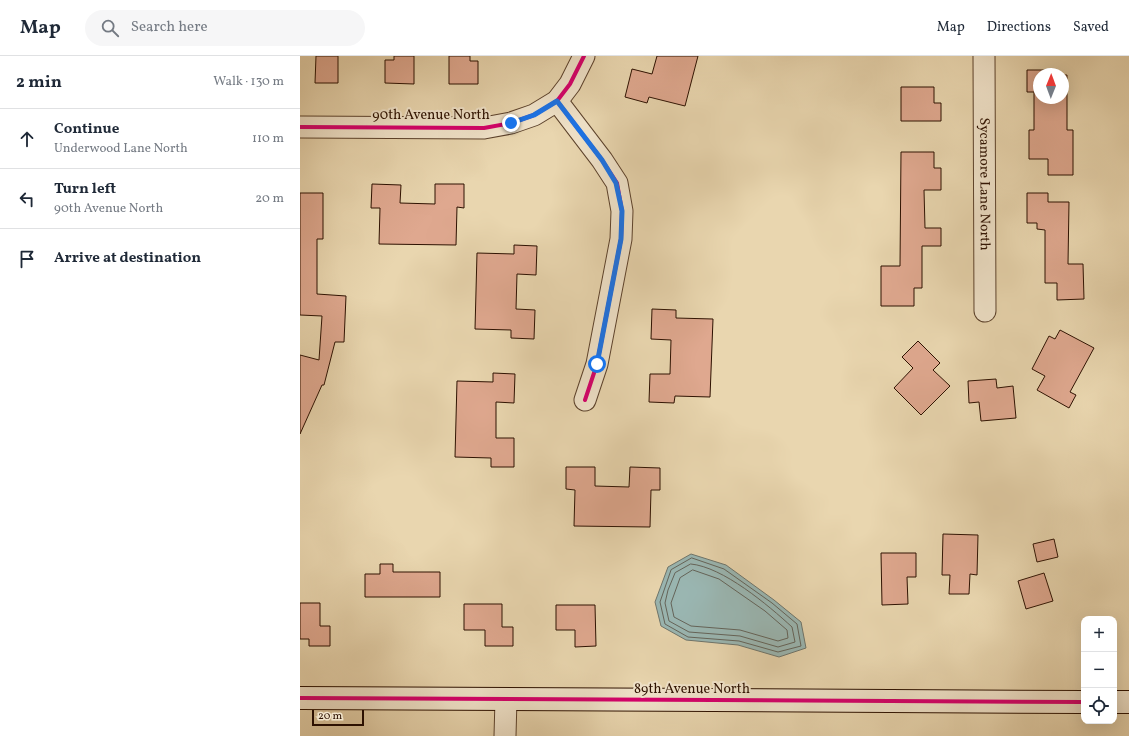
<!DOCTYPE html>
<html lang="en">
<head>
<meta charset="utf-8">
<style>
	body { margin:0; font-family:Vollkorn,serif; background:#f6f6f7; color:#1f2937 }
	.controls { position:absolute; right:12px; bottom:12px; display:grid; overflow:hidden; border-radius:8px; box-shadow:0 4px 16px #0002 }
	.controls button { width:36px; height:36px; display:grid; place-items:center; padding:0; border:0; border-bottom:1px solid #e0e1e3; background:#fff; color:#1f2937; font:20px sans-serif }
	.compass { position:absolute; left:733px; top:12px; width:36px; height:36px; border-radius:50%; background:#fff; box-shadow:0 4px 16px #0002; rotate:1deg }
	.scale { position:absolute; left:12px; bottom:10px; width:52px; box-sizing:border-box; padding-left:4px; border:2px solid #2d1101; border-top:0; font-size:11px; line-height:14px; white-space:nowrap; color:#2d1101; -webkit-text-stroke:3px #f1e4cb; paint-order:stroke }
	.stop { position:absolute; width:12px; height:12px; margin:-9px; border:3px solid #1a73e8; border-radius:50%; background:#fff }
	.stop.end { background:#1a73e8; border-color:#fff; box-shadow:0 1px 4px #0008 }
	.list { margin:0; padding:0; list-style:none }
	h2 { display:flex; justify-content:space-between; align-items:center; height:52px; margin:0; padding:0 16px; font-size:17px }
	h2 small { font-size:13px; font-weight:400; color:#747a83 }
	.list li { display:grid; grid-template-columns:26px 1fr auto; gap:12px; align-items:center; box-sizing:border-box; height:60px; padding:0 16px; border-top:1px solid #e0e1e3 }
	.list b { display:block; font-size:15px; white-space:nowrap }
	.list p { margin:0; font-size:13px; white-space:nowrap; color:#747a83 }
	.list em { font-size:13px; font-style:normal; color:#747a83 }
	.icon { flex:none; width:22px; height:22px; fill:none; stroke:currentColor; stroke-width:2; stroke-linecap:round; stroke-linejoin:round }
	.map { position:relative; flex:none; width:829px; height:680px; overflow:hidden }
	header { display:flex; align-items:center; gap:24px; box-sizing:border-box; height:56px; padding:0 20px; background:#fff; border-bottom:1px solid #e0e1e3 }
	header strong { font-size:19px }
	nav { display:flex; gap:22px; margin-inline-start:auto; font-size:14px }
	.search { width:280px; height:36px; background:#f6f6f7; display:flex; align-items:center; gap:10px; box-sizing:border-box; padding:0 14px; border-radius:22px; color:#747a83; font-size:15px }
	main { display:flex }
	aside { flex:1; background:#fff }
	.map>svg:first-child { display:block }
	.water { fill:#9ab7b3; stroke:#6e756c }
	.lines { fill:none; stroke-linecap:round; stroke-linejoin:round }
	.shore { stroke:#64645a; stroke-width:1 }
	.building { fill:#dfa88f; stroke:#2d1101 }
	.street-casing { stroke:#5c422c; stroke-width:23 }
	.secondary-casing { stroke:#2d1101; stroke-width:24 }
	.street { stroke:#f1e4cb; stroke-width:21 }
	.secondary { stroke:#f1e4cb; stroke-width:22 }
	.cycleway-casing { stroke:#f1e4cb; stroke-width:6 }
	.cycleway { stroke:#d6006c; stroke-width:4 }
	.route { stroke:#1a73e8; stroke-width:5 }
	.labels { text-anchor:middle; dominant-baseline:central; stroke-width:4; stroke-linejoin:round; paint-order:stroke }
	.street-label { font-size:14px; fill:#2d1101; stroke:#f1e4cb }
</style>
</head>
<body>
<header>
<strong>Map</strong>
<div class="search"><svg class="icon" aria-label="search" viewBox="0 0 24 24"><circle cx="10" cy="10" r="6"/><path d="M15 15l6 6"/></svg>Search here</div>
<nav><a>Map</a><a>Directions</a><a>Saved</a></nav>
</header>
<main>
<aside>
<h2>2 min<small>Walk · 130 m</small></h2>
<ul class="list">
<li><svg class="icon" aria-label="ahead" viewBox="0 0 24 24"><path d="M12 20V5M6 11l6-6 6 6"/></svg><div><b>Continue</b><p>Underwood Lane North</p></div><em>110 m</em></li>
<li><svg class="icon" aria-label="left" viewBox="0 0 24 24"><path d="M17 20v-9H6M10 6l-5 5 5 5"/></svg><div><b>Turn left</b><p>90th Avenue North</p></div><em>20 m</em></li>
<li><svg class="icon" aria-label="arrive" viewBox="0 0 24 24"><path d="M6 21V4h12l-3 4 3 4H6"/></svg><div><b>Arrive at destination</b></div></li>
</ul>
</aside>
<div class="map">
<svg width="829" height="680" viewBox="0 0 829 680">
	<rect width="100%" height="100%" fill="#e9d6af"/>
	<filter id="stains"><feTurbulence type="fractalNoise" baseFrequency=".005" numOctaves="4"/><feColorMatrix values="0 0 0 0 .2 0 0 0 0 .09 0 0 0 0 .02 0 0 0 .5 -.17"/></filter>
	<radialGradient id="worn" r=".72"><stop offset=".6" stop-color="#630" stop-opacity="0"/><stop offset="1" stop-color="#630" stop-opacity=".3"/></radialGradient>
	<!-- water -->
	<path class="water" d="M391 498 426 509 474 544 501 566 506 592 479 601 438 589 386 584 361 570 355 546 368 511Z"/>
	<g class="lines">
		<!-- shore -->
		<path class="shore" d="M392 502 424 513 472 547 497 568 501 590 478 596 439 585 388 581 365 568 360 546 371 514Z
			M391 508C423 511 468 549 492 571L495 586 478 591 440 580 389 576 369 565 365 547 368 534 375 517Z
			M393 514 419 523 465 555 487 574 488 582 478 585 440 574 391 570 374 561 371 547 380 522Z"/>
	</g>
	<!-- building -->
	<path class="building" d="M16 0H38V27H15Z
		M94 0H114V28L85 27V4H94Z
		M149 0H170V5H178V28H149Z
		M357 0H398L385 50 349 41 347 47 325 41 332 13 352 18Z
		M727 14H748V18H739V42H763V19H767V74H773V119H748V103H729V74H734V36H727Z
		M601 31H634V47H641V65H601Z
		M601 96H634V112H641V134H624L625 172H641V190H622V232H614V250H581V210H600Z
		M72 128 101 129 100 147 135 148V128H164V152L157 151 156 189 79 188 80 152H71Z
		M0 137H23V183H17V238L46 240 44 286H35L24 329H22L0 378V299L19 304 22 260 0 259Z
		M727 137H748V146H769L768 208H783L784 243 757 244V227H745V174L737 173V167H727Z
		M214 189 237 190 236 219 217 218 216 253 235 254 234 283 211 282V274L175 273 177 197 214 198Z
		M352 253 376 254V262L413 263 410 341 375 340 374 347 349 346 350 318H370L371 284 351 283Z
		M760 274 794 292 770 336 776 339 769 352 737 334 745 320 732 313 749 280 755 283Z
		M618 285 640 307 633 314 650 330 621 359 594 332 613 312 602 301Z
		M193 317 215 318 214 347 196 346V382H214V411H191V402L155 401 157 325 193 326Z
		M696 323 697 332 713 330 716 362 681 365 679 346 669 347 668 325Z
		M266 411H295V430L329 431 330 411 360 412V434H351L350 471 274 470 275 434 266 433Z
		M643 478 678 479 677 519 670 518 669 538H649L650 519H642Z
		M754 483 758 501 737 506 733 488Z
		M581 497H616V521H607L608 548 582 549Z
		M80 508H93V516H140V541H65V518H80Z
		M744 517 753 545 726 553 718 525Z
		M0 547H20V570H30V590H9V583H0Z
		M164 548H202V571H213V590H185V574H164Z
		M256 549H295L296 590 275 591V574H256Z"/>
	<g class="lines">
		<!-- street casing -->
		<g class="street-casing">
			<g id="street">
				<path id="s1" d="M684 0 685 255"/>
				<path d="M257 45 302 104 317 127 322 155 321 183 297 308 285 344"/>
				<path d="M0 71 184 72 211 67 234 59 257 45 270 28 284 0"/>
				<path d="M205 680 206 643"/>
			</g>
		</g>
		<!-- secondary casing -->
		<g class="secondary-casing">
			<path id="secondary" d="M0 642 784 646
				M814 646H829"/>
		</g>
		<!-- street -->
		<use href="#street" class="street"/>
		<!-- secondary -->
		<use href="#secondary" class="secondary"/>
		<!-- cycleway casing -->
		<g class="cycleway-casing">
			<path id="cycleway" d="M257 45 302 104 317 127 322 155 321 183 297 308 285 344
				M0 71 184 72 211 67 234 59 257 45 270 28 284 0
				M0 642 784 646"/>
		</g>
		<!-- cycleway -->
		<use href="#cycleway" class="cycleway"/>
	</g>
	<g class="lines">
		<!-- route -->
		<path class="route" d="M211 67 234 59 257 45 302 104 316 127 322 155 321 183 297 308"/>
	</g>
	<g class="labels">
		<!-- street labels -->
		<g class="street-label">
			<text x="131" y="59">90th Avenue North</text>
			<text stroke="none"><textPath href="#s1" startOffset="128">Sycamore Lane North</textPath></text>
			<text x="392" y="633">89th Avenue North</text>
		</g>
	</g>
	<rect width="100%" height="100%" filter="url(#stains)"/>
	<rect width="100%" height="100%" fill="url(#worn)"/>
</svg>
<div class="controls">
<button>+</button>
<button>−</button>
<button><svg class="icon" aria-label="locate" viewBox="0 0 24 24"><circle cx="12" cy="12" r="6"/><path d="M12 2v4M12 18v4M2 12h4M18 12h4"/></svg></button>
</div>
<svg class="compass" viewBox="-18 -18 36 36"><path d="M0-13l5 13h-10z" fill="#e53935"/><path d="M0 13l5-13h-10z" fill="#747a83"/></svg>
<div class="scale">20 m</div>
<div class="stop" style="left:297px;top:308px"></div>
<div class="stop end" style="left:211px;top:67px"></div>
</div>
</main>
</body>
</html>
